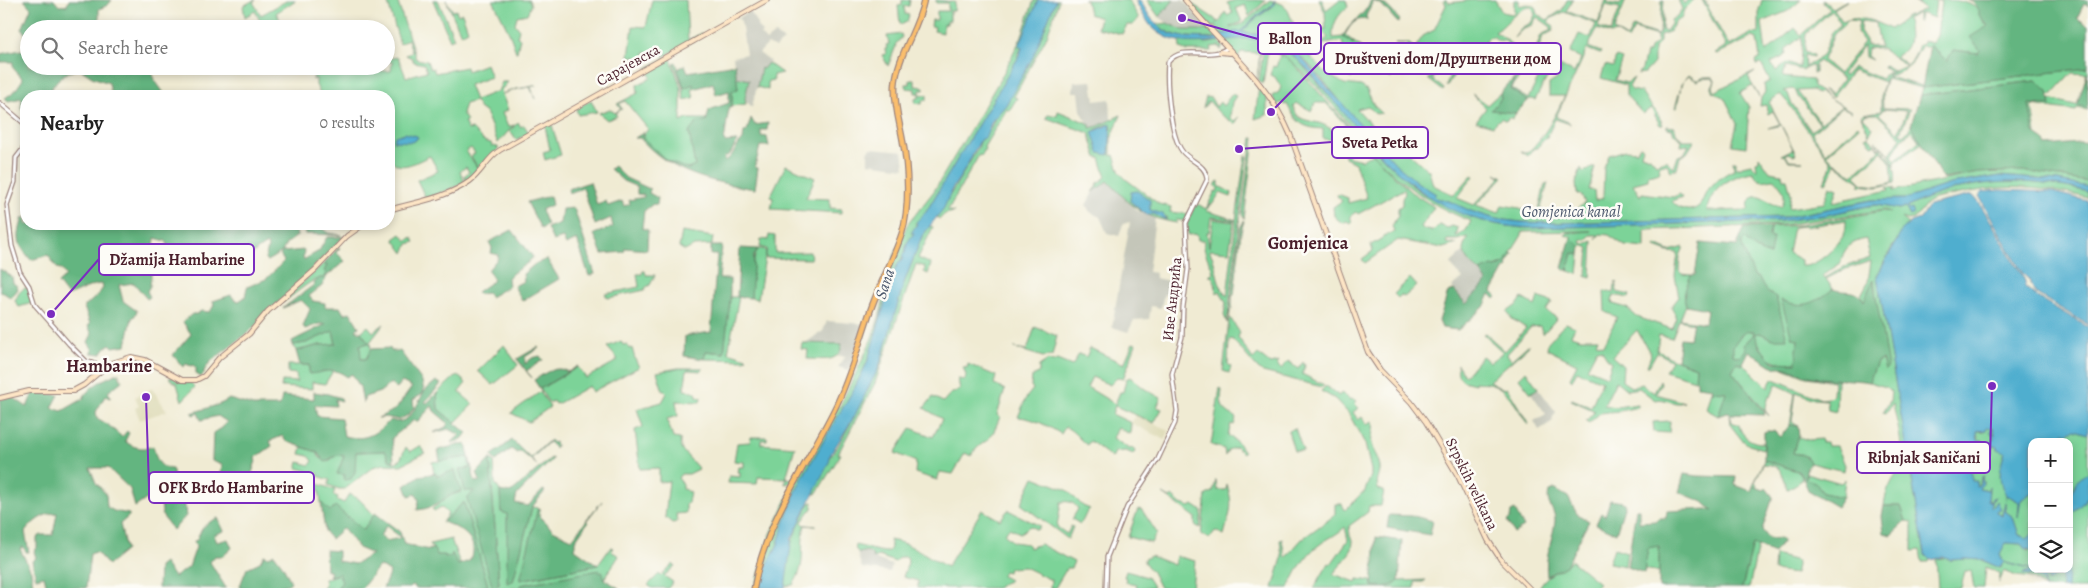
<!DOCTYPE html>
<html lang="en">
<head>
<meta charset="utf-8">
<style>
	body { margin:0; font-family:Alegreya,serif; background:#f6f6f6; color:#222 }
	.controls { position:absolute; right:15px; bottom:15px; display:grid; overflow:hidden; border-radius:10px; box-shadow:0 2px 8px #0003 }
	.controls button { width:45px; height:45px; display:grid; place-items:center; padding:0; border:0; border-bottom:1px solid #e0e0e0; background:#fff; color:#222; font:25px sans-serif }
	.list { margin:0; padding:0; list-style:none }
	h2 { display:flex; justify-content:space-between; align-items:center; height:65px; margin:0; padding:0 20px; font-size:21px }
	h2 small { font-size:16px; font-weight:400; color:#767676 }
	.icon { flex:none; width:28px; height:28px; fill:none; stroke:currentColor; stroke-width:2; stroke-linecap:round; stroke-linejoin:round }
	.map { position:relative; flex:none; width:2088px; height:588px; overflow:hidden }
	.search { position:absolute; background:#fff; box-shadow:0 2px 8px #0003; left:20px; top:20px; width:375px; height:55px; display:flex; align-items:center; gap:12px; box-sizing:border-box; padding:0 18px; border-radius:28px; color:#767676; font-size:19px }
	.panel { position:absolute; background:#fff; box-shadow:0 2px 8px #0003; left:20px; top:90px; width:375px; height:140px; border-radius:20px }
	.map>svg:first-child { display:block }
	.built { fill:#e0ddbb }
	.industrial { fill:#c4c6b9 }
	.green { fill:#7bd398; stroke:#627962; fill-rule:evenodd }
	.forest { fill:#64b580; stroke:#576a56; fill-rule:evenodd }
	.water { fill:#50aecf; stroke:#4d667d }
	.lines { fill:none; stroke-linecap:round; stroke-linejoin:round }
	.tertiary-casing { stroke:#9d857f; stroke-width:5.5 }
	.secondary-casing { stroke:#9d857f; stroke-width:6 }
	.primary-casing { stroke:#9d857f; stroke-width:7 }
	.tertiary { stroke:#fff; stroke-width:3 }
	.secondary { stroke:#fde5c5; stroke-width:4 }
	.primary { stroke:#fabe6d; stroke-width:4.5 }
	.labels { text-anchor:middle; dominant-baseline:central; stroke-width:5; stroke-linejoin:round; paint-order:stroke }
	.street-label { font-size:15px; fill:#4a1f2b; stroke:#fdfcf7 }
	.water-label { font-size:16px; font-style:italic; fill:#4c586d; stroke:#fdfcf7 }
	.quarter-label { font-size:18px; font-weight:bold; fill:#4a1f2b; stroke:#fdfcf7 }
	.leader { fill:none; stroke:#7b2cbf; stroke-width:2 }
	.callout-dot { fill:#7b2cbf; stroke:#fdfcf7; stroke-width:2 }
	.callout { fill:#fdfcf7; stroke:#7b2cbf; stroke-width:2 }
	.callout-label { font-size:16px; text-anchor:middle; font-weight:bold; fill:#4a1f2b }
</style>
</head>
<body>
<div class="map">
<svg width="2088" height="588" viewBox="0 0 2088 588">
	<rect width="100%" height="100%" fill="#fdfcf7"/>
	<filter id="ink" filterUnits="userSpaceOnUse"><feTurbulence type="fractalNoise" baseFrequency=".02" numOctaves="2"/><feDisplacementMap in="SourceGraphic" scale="10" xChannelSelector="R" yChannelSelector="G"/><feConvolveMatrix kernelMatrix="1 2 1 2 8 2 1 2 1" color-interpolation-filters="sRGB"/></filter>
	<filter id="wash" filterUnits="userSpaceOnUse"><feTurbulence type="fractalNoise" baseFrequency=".0096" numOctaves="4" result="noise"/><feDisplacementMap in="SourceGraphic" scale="20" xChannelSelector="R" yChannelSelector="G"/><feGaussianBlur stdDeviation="1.12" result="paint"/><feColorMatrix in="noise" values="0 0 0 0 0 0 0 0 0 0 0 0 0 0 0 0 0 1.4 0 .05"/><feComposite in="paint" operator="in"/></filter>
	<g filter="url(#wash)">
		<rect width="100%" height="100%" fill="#f0ebd3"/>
		<!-- built -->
		<path class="built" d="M152 388 167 411 140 420 135 408 139 406 135 397Z
			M1136 414 1169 431 1165 440 1131 423Z"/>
		<!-- industrial -->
		<path class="industrial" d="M1174 0H1183L1209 30 1189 31 1177 29 1159 17Z
			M750 11 762 33 760 34 766 41 775 34 784 41 775 48 768 44 759 53 770 61 763 69H761L752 107 745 100 749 80 736 77 733 57 746 54 741 21 738 18Z
			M1092 81 1095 101 1110 99 1111 120 1094 128H1090L1081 110 1079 92H1073L1074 82Z
			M871 148 903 151 905 168 868 163V151Z
			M1108 181 1137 211 1155 218 1148 272 1156 273 1155 278 1174 282V290L1184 291 1183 297 1164 294 1161 308 1151 306 1149 319 1134 320 1128 332 1112 327 1130 222 1123 224 1119 236 1107 233 1100 217 1090 212 1086 205 1093 192Z
			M1463 252 1475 268 1483 273 1487 281 1480 291 1466 305 1452 287 1463 279 1450 264Z
			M827 321 865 324 849 370 838 367 846 356H839L842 344 805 343 823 331Z
			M1538 388 1556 412 1552 419 1553 421 1539 430 1534 421 1546 414 1531 393Z
			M867 551 872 554 873 558 892 565 890 572 862 568 857 553Z"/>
		<!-- green -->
		<path class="green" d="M254 0H256L253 2 261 15 288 0H296L276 13 281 21 277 23 268 20 260 21 255 11 245 17 243 6Z
			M387 0H397L416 59 427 61 430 69 433 68 435 73 466 67 467 71 486 64 491 77 469 85 475 100 498 91 502 82H508L501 90 502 94C514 89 525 88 537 85L531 87 535 99 530 87 516 89 502 94 508 110 502 113 508 127 514 125 498 143 488 119 487 114 479 108 475 101 465 104 462 113 467 121 464 122 468 130 472 129 484 141 491 143 492 146 498 147V150L479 170 471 156 475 153 471 148 466 151 479 170 467 182 464 176 469 172 466 167 460 171 465 183 426 199 417 180 438 171 430 156C415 162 397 175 389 155V96H321L316 85V78L313 80 315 66H363L366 67V71H391L392 62 386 61V59L398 57 406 77 427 71 424 64 414 62 412 58 406 55 412 52 408 39 400 44Z
			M433 0H438L454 38 450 40Z
			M446 0 453 11 456 10 458 15 462 13 468 30 461 34Z
			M493 0H529L531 5 527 14 517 16 515 24 519 29 517 37 520 38 517 52H516L509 32Z
			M652 0H686L688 40 702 33 703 35 663 57 665 54 645 52V61L636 60 635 56 629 57 633 26 646 27Z
			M902 0H910L909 6H904L905 14 909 15 907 22 900 24 898 6 902 5Z
			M936 0 955 2 954 11H950V21H947V24H943V33L934 31 935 27 931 26 932 20H937V11H948V3H936Z
			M1034 0H1039L1019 47 1022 48 1018 53V58L926 212 916 222 915 232 907 243 905 253 895 269 867 363 855 387 806 471 796 491 784 523 778 544 762 575 759 588H755L767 542 789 494 837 408 840 406C857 368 882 329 885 285L882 284 907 225 934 191 1002 76 1021 38Z
			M1056 0H1059L1047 36 1014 97 1017 98 1009 111 1007 109 984 147 985 148 982 156 979 155 948 210 954 212 945 214 940 219 937 217 978 148 981 139 990 130 996 115 1006 105 1033 57Z
			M1083 0H1128L1139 18 1133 25H1127L1122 34 1097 28 1100 18 1089 14 1086 0Z
			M1147 0H1174L1159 17Z
			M1186 0 1215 19 1217 23 1215 27H1211Z
			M1235 0H1266L1249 16 1245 5 1236 8 1242 22 1230 27V28L1242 24 1270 0 1282 4 1287 8 1294 25 1297 42 1324 72 1344 84 1361 86 1367 90 1374 106 1382 113 1376 114 1368 106 1357 109 1376 130 1401 137 1396 128 1410 137 1407 142 1411 155 1429 171 1433 185 1454 195 1472 175 1474 176 1457 198 1474 205 1501 177 1496 173 1503 177 1476 205 1499 213 1502 205 1520 208 1530 213H1538L1545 184 1548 183 1541 208 1542 215C1549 217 1565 218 1572 213 1577 210 1580 206 1585 203L1582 196 1577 193 1576 183 1581 168 1583 172 1595 167 1589 190H1594L1595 201 1603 198 1604 168 1609 155 1626 150 1637 151 1640 146 1643 148 1641 154 1650 157 1656 164 1666 160 1674 168 1678 156 1684 154 1689 145 1681 146 1682 140 1674 134 1672 129 1667 128V126L1674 127 1677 135 1684 140H1695L1687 153 1680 157 1677 169 1671 171 1667 164H1663L1659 166 1660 172 1648 175V180L1633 184 1640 196 1642 193 1673 197 1680 194 1682 197 1672 201C1678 209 1690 214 1699 206 1703 202 1704 196 1706 192 1712 184 1725 173 1734 170L1733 161H1736V168H1742V166L1751 164 1757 170 1756 162 1759 161V156L1770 172 1782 174 1783 179H1787L1791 194 1789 208 1824 203 1830 186 1838 189 1833 202 1889 190 1887 187 1895 188 1893 191 1978 173 2023 171 2088 182V187L2058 181 2000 176 1950 184 1905 199 1872 200 1787 217 1555 223 1521 222 1496 219 1472 212 1449 201 1436 198 1434 196 1435 194C1396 174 1356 120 1327 85 1313 69 1299 51 1279 41 1267 34 1255 35 1242 32L1255 19 1272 7C1259 10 1252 25 1241 31 1234 35 1224 32 1218 36L1213 31 1218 30 1216 28 1217 21 1220 22 1225 12 1228 16 1233 12 1227 3ZM1753 172C1762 185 1761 180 1773 179 1782 184 1788 198 1781 207 1769 206 1761 189 1749 201L1748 210 1707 211C1710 188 1733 175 1753 172Z
			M1319 0H1322L1326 10 1339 0H1346L1348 7C1337 15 1332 25 1333 38L1343 37 1353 43 1354 42 1373 57 1374 58 1350 79 1360 67 1361 69 1369 57 1364 53 1357 63 1355 61 1360 54 1356 52 1349 64V55L1347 54 1341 71H1340L1345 54 1342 41 1318 45 1315 55 1313 57 1317 44 1328 38C1317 23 1312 30 1297 30V32L1296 28 1310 26 1326 29 1325 12Z
			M1444 0H1447L1449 3 1473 0H1495L1502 12 1512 14 1514 13V0H1519V6C1526 4 1530 3 1536 7L1538 14 1547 20 1562 10 1567 0H1573L1566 11 1598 23 1606 0H1608V3L1620 5 1623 0H1626L1614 30 1627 38 1633 27 1658 35 1660 32 1662 0H1664L1662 30 1666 31 1671 24V20L1677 16 1682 9 1678 0H1681L1684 4 1687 0H1694L1684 10 1681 19 1676 21 1669 32 1660 35V42L1654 48V63L1645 73 1638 74 1642 69 1646 53H1649L1650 48 1657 42V36L1634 29 1628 40 1616 32 1611 34 1597 29 1588 47 1601 52 1600 54 1587 49 1556 117 1570 123V124L1555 119 1547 137 1541 142 1538 148 1533 149 1528 156 1521 151 1527 153C1545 137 1554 117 1565 96H1549V84L1557 79 1561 69 1553 67 1535 100 1530 99 1528 101 1510 90C1516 73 1520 77 1528 65 1535 55 1537 45 1541 35L1551 30V27L1537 17 1532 25 1524 28 1514 38 1522 27 1531 23 1535 15 1532 7C1518 6 1506 26 1495 32 1517 45 1521 54 1494 64L1499 71 1498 72 1490 63 1507 55 1511 47 1505 41 1496 40 1495 37H1490L1487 39 1484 52 1473 59 1459 65 1447 87 1446 86 1455 63H1454L1432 79 1444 89 1443 91 1428 79 1435 75 1424 61 1421 63 1419 46 1390 79 1413 50 1406 44 1395 43H1408L1415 48 1423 36 1434 30 1446 5ZM1606 5 1620 8 1611 32 1598 27ZM1564 12 1596 24 1590 38 1579 34 1570 53 1581 58 1574 73 1562 66 1561 67 1554 66 1558 58 1550 53 1545 63 1535 58 1543 36 1553 31 1554 26 1548 22 1552 18ZM1533 60 1545 65 1528 99 1512 89C1517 77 1527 71 1533 60Z
			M1702 0H1704L1729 46 1751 34 1759 33V9L1762 0H1801L1788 11 1762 22 1766 52 1795 28 1801 35 1830 9 1823 3V0L1832 8 1848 0 1834 9 1843 22C1857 14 1877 21 1890 29L1907 17 1922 10 1924 11V8L1911 0 1919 4 1918 0H1936L1934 18 1920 13 1919 22H1918V13L1907 19C1909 35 1913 49 1895 56L1906 64 1905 65 1882 49 1868 48 1867 56 1872 60 1865 57 1864 45 1842 75 1845 76 1853 67 1882 79 1884 75 1891 71 1883 67 1884 65 1895 71 1888 74 1884 82 1853 70 1833 97 1823 90 1832 94 1843 79 1819 61 1815 64V73H1813V65L1802 70 1786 66 1783 77 1813 80V87L1852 112 1842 107 1812 133 1826 153 1858 125 1859 127 1827 154 1832 161 1853 175 1880 150 1876 144 1872 145 1866 137 1868 136C1881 151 1899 159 1895 183L1877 187 1859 185 1861 183 1834 163 1833 171 1826 183 1824 182 1830 169 1831 162 1788 103 1780 94 1769 102 1796 154 1793 155 1789 153 1785 154 1789 160 1803 161H1789L1785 156 1781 155 1793 149 1781 125 1768 128 1780 124 1773 111 1768 114 1766 105 1760 106 1761 98 1765 92 1764 84 1770 81 1761 64 1757 65 1756 61 1760 59 1757 39 1753 37 1717 54 1715 53 1726 46ZM1832 10 1841 24 1832 32 1822 56 1805 67 1804 55 1814 57V55L1804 52 1806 34ZM1849 20 1859 21 1857 32 1864 42 1839 74 1823 60 1834 34ZM1861 21 1876 23 1880 47 1867 45 1866 40 1860 31ZM1802 36 1800 67 1786 63 1776 71 1771 63 1783 57 1786 53V49ZM1792 89 1795 90 1798 97 1820 124 1811 131 1791 102 1788 93 1784 91ZM1812 90 1818 94 1821 92 1842 106 1821 123 1797 91ZM1882 151 1891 163 1893 182 1877 186 1863 184 1855 176Z
			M1937 0C1954 0 1970 0 1980 12L1979 15 1988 27 1981 50 1978 53 1953 50 1947 61 1931 46 1930 48 1922 45 1912 63 1904 70 1888 77 1922 86V88L2088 68V74L2072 73 2049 98 2036 81 1920 95 1922 88 1887 79 1882 91 1883 108 1910 109 1900 133 1903 135 1910 130 1911 125 1922 143 1895 162V167L1890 155 1875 141 1890 154 1901 137 1877 114H1867L1863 117 1873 127 1869 135 1862 116 1863 114 1881 111V94L1886 77C1903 63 1911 72 1919 44L1923 43V41L1932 43 1937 36 1941 2ZM1884 109 1907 111 1898 132 1879 114ZM1912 131 1919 141 1895 160 1892 155 1903 138Z
			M1167 23 1183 30H1209L1217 38 1182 37 1170 33 1155 25Z
			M901 34 902 37 895 45 896 46 888 66 882 55 886 54 885 49 887 48 886 45 889 44 887 36Z
			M1242 37 1262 39 1257 80 1260 53 1241 52 1237 58 1222 40Z
			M1264 40 1283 47 1298 60 1383 158 1414 187 1425 195 1467 215 1495 224 1522 228 1781 221 1827 215 1868 206 1876 205 1899 209 1905 207 1910 216 1908 207C1962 178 2029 176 2088 192V198C2059 191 2029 186 1999 188 1977 190 1955 195 1934 199L1927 203 1914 219 1907 220 1901 218 1908 224 1891 249 1877 276 1925 555 1930 560 1929 562H1922L1920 550 1912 551V522L1906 521 1901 506H1884C1885 488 1896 479 1900 462 1904 444 1896 421 1893 403L1885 414 1883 413 1890 401 1891 392 1886 387 1869 382 1877 362 1882 360 1874 280 1864 302 1861 295 1868 282 1871 261 1846 269 1826 279 1833 289C1814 305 1805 309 1782 301L1798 339 1797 363C1771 365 1764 357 1755 334L1760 333 1772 339 1778 309 1776 297C1767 293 1763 289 1760 279L1754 276C1749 266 1736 247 1745 238 1751 248 1759 251 1770 255L1772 238H1769L1770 227 1801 225 1883 211 1891 212 1884 210 1783 225 1645 230V248L1625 246 1609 235 1600 234 1596 239 1598 235H1590L1587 240H1582L1581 243 1585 244 1593 241 1591 277 1584 275 1587 274 1589 248 1582 245 1581 247 1571 237 1565 235 1566 233 1591 231 1522 232V235L1504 264 1480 271C1473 267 1461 254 1464 245 1465 242 1468 240 1469 238L1467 237 1457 240H1447L1446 243 1457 244 1443 248 1398 240 1365 263 1362 259 1373 251 1371 245 1394 231 1392 226 1398 215V208L1402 205V198L1405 194 1404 189 1358 214 1356 212 1350 216 1352 222 1350 223 1347 221 1342 223 1334 216 1333 207 1342 201 1337 196 1338 194 1348 198V203L1367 198 1355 163 1345 158V149C1338 142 1334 139 1323 139V129C1302 128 1296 122 1287 104L1284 105 1282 102 1277 105 1272 96 1279 92 1281 87 1275 77 1270 75 1273 66 1276 67 1280 55 1268 50 1263 84 1259 81 1264 46 1272 49 1292 62 1384 166 1411 192 1434 207 1421 227 1425 230 1433 231 1439 225 1448 228 1452 226 1458 228 1456 236H1458L1467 229 1471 221C1438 209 1409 190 1384 165 1357 138 1296 50 1263 45ZM1296 103 1312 111 1315 103H1326L1372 154 1362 160 1349 157C1347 146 1344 141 1333 137L1334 131C1328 127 1322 123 1314 122 1302 119 1297 119 1293 106ZM1846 220C1846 225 1846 232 1843 236 1836 248 1815 268 1801 266V260L1788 253 1793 227 1805 226V227ZM1866 239 1870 258 1844 267 1825 278 1823 275 1841 263C1843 248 1851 242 1866 239Z
			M1179 41 1208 43 1219 41 1223 46 1221 50 1219 46 1211 47 1212 51H1187L1180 48Z
			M670 56 681 88V122L687 119H707L706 122 689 132 695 166 688 169C668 165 655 152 642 137L648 129 625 101 619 104 622 109 615 113 617 116 607 120 599 113 610 109 615 113 621 109 617 104 638 93 637 85 651 78 647 68Z
			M1616 57 1622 59 1615 80 1627 83 1634 78 1629 87 1632 90 1641 92C1649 106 1656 108 1663 125H1660L1651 108 1643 114 1626 95V85L1601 78 1605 65 1613 67Z
			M676 62 684 88 693 84 694 89H692L694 98 684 100 683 88 674 63Z
			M768 63 782 73 773 75 774 80 768 81V90L757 87 761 68 763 69Z
			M1755 72 1748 77 1759 97 1752 86 1740 93 1749 107 1746 147 1732 145 1737 124 1733 115 1724 97 1712 91V86L1715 81 1712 77C1699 76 1702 85 1689 76L1681 84 1677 108H1675L1682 83 1689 75 1697 81 1704 77H1712C1716 80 1715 81 1713 86L1715 92 1725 86Z
			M736 77 749 80 745 98 746 104 732 106V90L738 89Z
			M910 80H915V86L924 87V90H920V94L927 95V100H923L922 104 915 103V99L920 97 918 93H915V89L906 88V84H910Z
			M1259 86 1267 96V115L1255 119Z
			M1500 93 1501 98 1492 110 1516 113 1512 119 1509 117 1506 121 1501 118 1493 126 1476 121 1486 108 1472 94 1487 105Z
			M1232 94 1236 96 1232 102 1230 117 1234 121 1239 117 1235 124 1220 114 1209 101 1203 108 1206 97 1211 98 1216 107 1220 102 1223 106Z
			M2050 99 2088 108V110L2077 108 2076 111 2032 105 2036 134H2034L2029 103 2050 104Z
			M591 100 597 112 578 115 576 109Z
			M1058 111 1090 124V128L1098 126 1121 115 1111 139V156L1114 155 1120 173 1127 180 1159 204 1171 207 1170 212 1188 214 1186 221 1176 220 1177 223C1140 217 1133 207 1108 181L1093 192 1098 186 1097 184 1106 177 1100 158H1097L1089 133 1046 118 1048 114 1057 116ZM1108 124 1112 127 1109 140V154L1095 130ZM1149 200 1150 210 1165 216 1167 219 1154 214 1144 213 1130 201Z
			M518 122 521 127 524 125 529 133 516 140 510 131Z
			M551 122 561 155 545 160 543 152 550 150 545 126Z
			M1252 138H1254L1244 219 1242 214Z
			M1245 156H1247L1227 323 1224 315 1226 303 1220 291 1217 293 1213 277 1210 276V274L1213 273C1211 261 1202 253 1204 240H1198L1197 234 1188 235 1187 223 1196 203 1206 209 1215 191 1217 192 1218 188 1215 186 1217 182 1219 181V186L1232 193 1231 197 1220 193 1212 205H1209L1207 211 1236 220ZM1211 217 1236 221 1227 296 1220 286 1213 258 1209 250 1229 252 1234 222 1213 219 1209 247 1207 232H1209Z
			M786 165 815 178 806 198 830 199V208L842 209V213L771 209 773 198 770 197Z
			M1244 221 1241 232 1234 295 1232 296V309H1230L1229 316 1240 333 1238 337 1253 359 1258 354 1270 364 1279 362 1277 365 1281 369 1288 361 1298 369 1303 362 1305 366 1302 374 1324 385 1322 387 1263 372 1258 369 1232 339 1229 340 1228 364 1231 367 1229 373 1223 371 1240 228Z
			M930 226 933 227 918 258 931 264 928 274 924 272 925 267 916 264 875 383 838 454H841L816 494H813L829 458 837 448 854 417 879 367 904 283 922 237Z
			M682 232 713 237 712 245 694 246 685 251 679 247Z
			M401 234 407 241 412 237 415 242 408 244 404 253 394 239Z
			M769 235 775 236V253L810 252 811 259 765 258 767 249 760 247 761 239 768 240Z
			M1656 245 1669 251 1684 247 1680 256 1679 271 1682 274 1691 275C1687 286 1682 294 1686 305L1680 319 1693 321 1692 323 1679 320 1672 338 1659 335 1657 350 1673 359 1696 367 1695 380 1665 371 1672 361 1657 352 1649 366H1647L1651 355 1637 330 1612 356 1623 366 1622 381 1631 387 1642 384 1654 393 1660 380 1661 383 1656 394 1684 402C1673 406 1666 397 1655 400L1639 388 1627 390 1616 381 1604 405 1616 407 1638 404V407L1620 411 1600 413 1589 423 1586 421 1595 411 1571 400 1572 399 1591 407 1602 381 1577 371 1572 380 1570 378 1577 364 1547 349 1548 342 1566 323 1575 327 1571 335 1580 338H1598L1596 343 1604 345 1617 317 1605 312 1604 291 1614 292 1616 281 1617 292 1630 295 1629 298 1614 295 1612 301 1613 304 1627 308 1637 317 1672 329 1677 318 1671 307 1679 297 1675 276 1678 253 1668 252 1655 247ZM1597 349 1602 350 1607 358 1612 362 1607 376 1587 368Z
			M758 249H764L766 251 758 299 751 298C750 283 751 263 758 249Z
			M1573 253 1580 255 1578 274 1568 271Z
			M323 264 327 265V272L324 278C310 277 291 300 279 304Z
			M643 271H645L646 275H655L650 285 645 288V290L608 298 605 294 639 287 637 274H642Z
			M1410 278 1417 286 1404 297 1401 295 1398 298 1394 294Z
			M24 288H29L32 303 19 307 15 301 19 293Z
			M730 297H739L728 352 747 358 745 360 704 359 705 351 724 353Z
			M1538 297 1552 302 1546 311 1557 318 1543 334 1540 326 1531 327 1507 354 1511 360 1528 345 1529 346 1489 381 1504 389 1507 388 1529 424 1528 425C1519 411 1507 385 1487 383 1483 382 1480 383 1475 382V384L1463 381 1458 375 1457 364 1465 376 1482 356 1490 362 1503 352 1483 334 1485 333 1505 351 1526 328 1512 319 1507 312 1518 304 1522 298 1535 306Z
			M384 324 370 342 371 349 366 359H360V345L369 343 361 332 368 326 373 332Z
			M1035 327 1057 336 1052 356 1043 357 1014 348 1027 350Z
			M333 331 336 344 320 345 296 351 293 345 306 343Z
			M1748 331H1754L1753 335 1744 345 1747 349 1740 357 1733 355 1732 346 1741 335Z
			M621 341 623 345 627 344 629 349 632 348 635 359 639 367 592 392 589 386 559 403 555 404 553 401 549 403 540 389 578 367 586 378 617 361V358L607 347Z
			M802 343 842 344C840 364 822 359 807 359L808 350 801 349Z
			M1133 343 1136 344 1123 379 1117 378 1110 385 1092 377 1087 387 1115 404 1120 392H1123L1126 379 1130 377 1145 389 1161 398 1157 407 1162 409 1154 423 1115 406 1112 414 1131 423 1130 434 1118 428 1113 438 1129 449 1133 448 1135 452 1133 454 1126 451 1115 452 1112 458 1093 443 1090 441 1087 445C1078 439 1075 431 1065 427L1061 434C1048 426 1034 418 1018 417L1026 398 1033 389 1031 386 1032 377 1039 372V366L1048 360 1053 362 1057 360 1072 366 1079 354 1086 357 1090 348 1124 364Z
			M504 345 518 365 493 385 478 371Z
			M1737 362 1742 365 1743 363 1768 388 1772 378 1821 399 1829 398 1833 394 1834 381 1806 377 1783 368H1775L1783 366 1806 375 1837 379 1836 412 1828 410 1827 400 1814 399 1796 392 1792 422 1798 426 1790 425 1795 393 1776 384 1771 397 1769 396 1765 410 1769 416 1732 371Z
			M968 364 996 376 994 384 1005 390 997 415 1000 417C997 423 995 431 991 436 985 444 978 444 971 456L965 453 953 474 940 472 937 480 915 473 916 462 895 453 911 428 933 437 942 419 924 408 933 397 943 402 950 394 960 390 958 379 965 380 966 375 963 367 967 368Z
			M288 365H309V373L326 370 333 371 325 384 312 382V389L281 387 282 381 297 382 296 374 288 373Z
			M678 368H703L701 371 687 370 684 390 696 392 697 396 701 397 700 402 676 401 678 416 667 419 673 438 680 439 681 449 699 469 689 474H681L678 478 683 484V489L687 490V492L690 491 688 503H686V513L676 514 677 522 672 523 665 517 669 481 659 482V468L640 469 635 430 643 427 637 409 662 402 667 393 665 391H663L657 372Z
			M1526 371 1538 388 1531 393 1519 378Z
			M457 375 466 383 459 392 473 404 455 423 438 409 437 393Z
			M172 377 184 383H191L195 387 182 401 177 384 169 378Z
			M1326 386 1339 396 1341 393 1351 400 1353 399 1356 401 1354 403 1359 408 1353 412 1358 420 1362 417 1367 425 1372 421C1376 430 1370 436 1372 444 1374 453 1381 462 1380 471 1379 478 1376 481 1378 489L1384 491 1381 506H1369L1368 512 1349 526 1350 536 1353 542 1352 549 1344 561 1333 574 1356 582 1358 579 1371 581 1372 586C1381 587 1393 588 1399 581L1426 580 1423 582H1415V588H1314L1329 563 1331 564 1348 540 1345 527C1337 535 1328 538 1319 545 1304 556 1296 572 1289 588H1273L1282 558 1280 540 1282 539 1285 558 1302 539 1335 515V504H1342L1345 510 1362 493H1364L1371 476V470L1365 444 1349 414 1335 399 1321 391Z
			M1712 387V391L1727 392 1718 416 1706 409Z
			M1220 388 1222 390C1220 408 1222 408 1236 418L1234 425 1231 424 1228 435 1238 443 1244 452 1243 453 1236 447 1228 450 1225 456 1224 449 1211 445Z
			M540 392 550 407 529 422 511 413Z
			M1730 414 1732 422 1739 425C1741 436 1752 444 1764 443L1763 449 1749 445 1742 440 1731 426Z
			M1670 421 1669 433 1654 432 1653 422Z
			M1987 426 1993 428 1995 435 1992 434 1994 439 1991 442 1994 445 1993 447 1998 446V449L2005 451C1998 472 1996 493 2020 502L2032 492V534L2027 538 2019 535 2013 517 2006 512 2005 506 2001 516 1996 511 2000 508 1997 506V502L1994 506 1991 507 1992 501 1990 502 1988 499 1989 490 1979 488 1983 483 1982 477 1978 486 1975 485 1977 482 1972 481 1969 467 1971 466 1974 471 1972 466 1975 462 1987 456 1991 452 1990 451 1982 456 1976 455 1973 448 1975 444 1980 445 1981 441 1984 443 1983 440 1978 441 1979 435 1976 434 1977 431H1985Z
			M1295 428 1303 451H1294L1288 431Z
			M2075 430 2088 434V473L2074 486 2071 493H2069V442H2053L2052 438 2057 433Z
			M751 437H767V440H761V444L795 447 786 478 794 479 791 483 785 484 786 478 758 477 757 484 728 483 729 476 740 477V472H738L739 467H744V462L734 461 737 443 750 442Z
			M1799 437 1808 440 1821 439 1822 442H1826L1827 446H1837L1845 465 1844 471 1810 463 1806 456 1793 453 1796 441Z
			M420 446 425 453 401 465 384 464 373 467 345 489H339L328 485 330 480 318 476 319 474 297 468 299 462 310 465 313 461 309 456 300 454 302 447 317 452 319 457 327 462 337 455 344 456 338 474 345 475 344 479 356 452 386 451 390 461H394V463L400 460 406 447 410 452Z
			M468 457 470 468 459 469 474 490 499 584 490 459 494 461 495 483 500 491 501 512 507 513 513 581 532 507 538 508 521 580 598 565 611 547 613 548 611 551 619 556 604 579 598 571 520 585 519 588H480L488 586 464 502 443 522H442L448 514 441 507 435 511 432 509 451 495 461 492 434 474 432 462Z
			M1764 460 1797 471 1801 473 1802 480 1787 490C1783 474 1783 465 1763 464L1755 482 1758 488 1753 486Z
			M1806 473 1841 483 1845 479 1843 497 1823 493 1812 481 1806 479Z
			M1034 477 1067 490 1083 506 1090 509C1084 514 1085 519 1080 524L1072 519 1078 509C1074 502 1069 501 1061 502L1057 527 1067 534 1071 526 1073 527 1068 539 1021 504Z
			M1216 480 1217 490H1226L1227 484C1234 508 1230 512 1224 535L1215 531 1210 538 1201 535 1206 495 1213 492Z
			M318 484 335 490 333 495 338 497 337 500 344 503 349 494 359 499 374 515 363 530 335 507 330 512 321 502Z
			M1163 494 1170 498 1172 496 1181 504 1190 507 1193 505 1202 511 1200 528 1195 525V517Z
			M2086 498 2088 499V588H2044L2032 578 2016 576 2004 571 1999 583 2000 574 1986 567 1984 588H1974L1971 571H1965L1961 588H1938L1936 559 1945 558 1950 560 1966 559 1981 560 2001 568 2003 562 1999 555 2006 543 2021 544 2027 551 2032 550V569H2069V513C2074 512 2084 503 2086 498Z
			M813 502 812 508 802 522 805 525 816 526 805 525C799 548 808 562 793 585L785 586C785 555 795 529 810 503Z
			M1138 509 1142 510 1157 533 1151 543 1128 537Z
			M982 510 1000 520 1008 510 1040 526 1037 530 1030 526 1020 533 1009 528 1004 534 1013 542 1028 544 1029 548 1040 544 1074 562 1071 568H1067L1055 588H1050L1051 580 1024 567 1009 568 1008 572 1004 571 1002 576 1009 580 1008 582H1005L997 588H918V581L903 577 908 562 907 557H899L895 562 879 556 873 558 872 554 867 551 859 553 856 550 855 545C867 547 876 552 888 552L891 548 890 540C914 544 926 556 947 567Z
			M451 539 460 564 457 565 451 557 437 555 430 544Z
			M1753 544 1758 546 1749 588H1742Z
			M1659 546V572L1644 569 1648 547Z
			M1614 548 1627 552 1625 566 1609 563Z
			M1775 555 1798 561 1795 574 1774 571Z
			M1151 556 1174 565 1176 556 1195 561 1192 588H1160L1152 572 1144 562V559Z
			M1571 560 1599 583 1594 588H1539C1548 570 1562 573 1571 560Z
			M673 564 675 566 664 576 673 582 668 588H652L648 585 659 574 661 576Z
			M1126 571 1147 577 1154 588H1136L1137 584 1125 582 1126 578 1124 577Z
			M339 574 342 582 337 588H323L325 584 324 579Z"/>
		<!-- forest -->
		<path class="forest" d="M24 0H54L59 6 67 5 69 0H112L108 5 99 9V21L86 29H52L42 22 36 29H29V34L26 35 22 29 31 8Z
			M1371 0C1385 0 1391 11 1400 20L1398 23 1382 5 1373 1 1366 16 1367 20C1355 17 1350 26 1345 35L1354 42 1353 44 1343 37C1351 19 1363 19 1371 0Z
			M1968 0H2088V6L2084 4 2077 18 2088 25V68L1922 88 1930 45 1947 61 1953 50 1978 53 1980 50 1970 37 1988 26 1979 15V11L1974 3Z
			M125 23 131 24 142 23 143 29H94L99 25Z
			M21 50H29V66H151L154 79 166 96H117V94H111L109 83 92 77 80 69C63 72 56 79 48 95L50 96H26V114L21 109 22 98 8 101 5 98 15 91 23 79 13 68V62H0V54Z
			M735 64 738 89 732 91V106L729 107 724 142 737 141 731 153 724 158 725 161C735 155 735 146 743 140L744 132 747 131 751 118 755 125 768 123 767 130H761V136L767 137 769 146H760L755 167 758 168 755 189C710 182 670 173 640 138H635L644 132 642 137 667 161 688 169 695 166 689 132 697 122H706L709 110 729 103V91L716 95 713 83 694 89 693 84 684 88 678 69 685 65 688 72Z
			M2087 74 2088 105 2086 108 2077 105Z
			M1514 78 1511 90 1528 101 1516 113 1491 110 1501 98 1500 93Z
			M2036 81 2048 91 2051 105 2029 104 2034 133 2044 140 2047 146 2088 142V182L2023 171 1978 173 1943 179 1911 125 1920 95Z
			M614 166 626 178 650 189 649 193 658 198 657 205 653 204 644 211 642 228 648 230 647 250 625 248 624 252 602 254 594 234 613 227 611 218 595 225 583 188 569 193 568 189 590 182 597 205 606 201 608 206 622 201 624 206 630 204 629 200 644 197V195L637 194V187L623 181 610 169Z
			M550 196 552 205 541 210 547 225 541 229 527 202Z
			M574 208 595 274 589 276 577 240 566 245 563 238 553 241 547 228 560 223 562 209Z
			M23 217 26 219V224H316L328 233 341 235 305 234 304 229 296 230 297 236 286 244 282 252 267 261 265 259 268 248 267 244C255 250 247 259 242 272L234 257H225L218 265 205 256 209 249 202 245 193 259 172 255 166 241 155 238 150 286 147 291 150 297 147 299 134 283 119 285 123 301 137 311 134 317 132 318 126 345 113 347 110 344 105 348 101 354 91 353 93 350 88 342 92 334 88 326 90 324 84 307 97 296 103 288 102 284C95 283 76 293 68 296L58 283 66 276 61 269 57 268 48 255 31 260C16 243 17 238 23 217Z
			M1770 227 1769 238H1773L1770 255C1759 251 1751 248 1745 238L1741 244 1754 276 1760 279C1763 289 1767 293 1776 297L1787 339H1772L1760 333 1755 334 1761 349 1774 362 1796 363 1798 339 1792 338 1781 300C1804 309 1814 304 1833 289 1845 294 1856 287 1864 301L1873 279 1888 367 1885 370 1882 360 1877 362 1869 382C1848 378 1826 381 1805 375 1794 372 1787 365 1775 368L1749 351 1742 365 1737 362 1732 371 1765 413 1764 415 1731 414 1729 412 1718 416 1726 392 1712 391 1713 388 1697 386V380H1695L1696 367 1677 360 1680 338 1690 339 1693 321 1705 323 1707 309 1686 305C1682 293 1687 286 1691 275H1695L1700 243 1737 246C1739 239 1743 235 1743 228ZM1748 331H1754L1753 335 1744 345 1746 349 1740 357 1733 355V346L1741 335Z
			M512 230 533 257C527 266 515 269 508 278L509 286 490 297 488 293 479 294 477 292 494 280 488 270 498 258V255L491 253 492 248 489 242Z
			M327 237H344L248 333 210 362 204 371V374L201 377 196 374V368L193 365 191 366 186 364 183 367 173 355 191 334 183 322 192 314H197L201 311 210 312 214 305 213 301 231 295 235 300 239 301 245 297 247 287 266 279 284 261 280 255 283 252 304 250 303 259H305L319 251Z
			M1571 237 1581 247 1580 255 1573 253 1568 271 1562 268Z
			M711 246H722L719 279H730V300L724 353 706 351 704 359 684 356 685 336 711 332 717 255H711Z
			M339 247 340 248 336 252 345 261 327 276 322 286 309 296 313 301 325 303V307H340L344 314 350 312 359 327 356 330 361 332 369 343 360 345 361 359H366L371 349 390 348 391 351H400L422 381 424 391 421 395 413 400 414 408 408 415 399 420 386 417 378 418 396 409 412 387 402 382 396 389 391 383 380 392 365 397 363 403 360 387 352 374 347 377C334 366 324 373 309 374V365H300L296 351 320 345 336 344 333 331 306 343 293 345 292 341 326 324H319L305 329 303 326 310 309 301 300 283 308 315 284 314 282 320 278H324L327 273 324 271 327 265 323 264Z
			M740 248 758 249 754 256 751 298 737 297Z
			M1511 253 1513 254 1507 265 1508 267 1505 269 1492 292 1497 297 1495 299 1490 294 1484 307 1458 330 1442 328 1439 321 1448 292 1454 290 1466 304 1487 282 1480 271 1492 266 1496 267 1504 264Z
			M547 259 559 279 522 301 514 286 524 281 523 274 535 264Z
			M0 269 12 277 13 283 17 286 18 289 11 298 4 293 0 292Z
			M538 347 539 348 525 357V364L532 358 540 356 543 360 526 371 532 378 517 359Z
			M578 366 540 389 534 380C544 374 556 364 568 372Z
			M118 373 122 381 108 392 111 397 110 398 105 396 96 412 97 418 107 424 122 437 127 431 129 433 125 441C133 448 143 450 153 446 156 456 157 468 172 469L173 471 174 483 182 498H184L186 516 173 530 161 514 162 513 160 490 135 507 130 489 108 468H90L96 483 106 494 107 507 114 511 129 514V516L120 524 126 550 108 565 96 552 90 554 86 588H47L44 576 36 578 32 561 36 558 34 551 37 548V538L41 535H53L57 513C43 513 33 522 25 532L29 552H26L23 547 20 549 31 571 33 585 28 588H0V400L11 396 27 407 33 393 59 395 52 408 62 411 83 399C87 387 106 378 118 373Z
			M436 381 441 384 425 402 427 403 437 393 438 409 467 433 462 439 453 443 452 442 460 435 449 429 433 433 446 427 448 423 434 411 432 406 417 422 414 420 392 438 394 461H390L385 451 356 452 355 472 351 479 344 480 345 475 337 474 344 456 337 455 325 462 317 452 288 442 282 436 270 441 272 446 255 458 256 461 246 491 241 497 229 490 228 484 221 473 222 465 212 461V458L213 433 222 428 227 422 218 416 201 420 198 413 193 415 192 413C202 409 222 405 229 399L253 406H280L282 396 314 399V392L328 394 341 398 342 401 335 399 336 406 315 405 317 416 341 418 344 436C367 441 373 435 391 420 409 428 417 404 424 392 427 388 432 385 436 381Z
			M1790 425 1798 426 1799 437 1796 441 1793 453C1800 455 1808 454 1810 463L1806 470V479L1815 482 1823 493 1843 497 1837 507 1808 490 1801 473 1797 471 1764 460V432L1767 431H1774L1780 437Z
			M512 440 530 458 550 440 553 443 555 442 556 446 555 448 549 442 531 459 537 465 520 451 517 453 511 449 496 461 491 456Z
			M466 443 475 482 480 481 477 473 490 459 499 584 492 586 467 499 474 491H465L459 469 470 468 468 457 440 461 438 450Z
			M551 458 553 459 517 495 515 503 528 506 543 490 545 491 532 507 513 581 507 583V514L501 512 500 491 510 493Z
			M455 470 461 491C442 497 439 508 417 510L419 500 416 494 409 496 405 486 419 476 436 473 437 476Z
			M1684 474 1698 476 1736 477 1735 485 1751 491 1753 486 1764 490 1766 488 1773 497 1762 530 1769 539 1781 538 1783 541 1774 553 1753 544 1742 588H1659V546L1648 548 1644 573 1627 567 1636 509H1639V522L1655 521 1658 518H1666L1667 511 1707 509 1713 511 1703 502 1679 492Z
			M1554 489 1568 497 1577 514 1589 521 1566 566 1547 576C1544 556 1553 540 1555 521 1556 510 1545 505 1549 492Z
			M1610 500 1623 502 1625 505 1616 533 1596 524 1601 513 1605 516Z
			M602 501 586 520 588 522 575 541V549L598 565 520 580 538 508 540 509 539 516 553 530 572 539Z
			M321 502 330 511 335 506 363 530 375 513 400 532 404 544 429 550 433 548 437 555H445V557H451L452 553 458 565 469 561 472 557C478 537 459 528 443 522L464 502 488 586 480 588H415L414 585 410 588H383L390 572 379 566 362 588H337L342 582 339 574 329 576 331 572 326 570 325 550 338 551V561L355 564 372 554 358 548 343 528 331 539 325 532ZM386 526 399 536 400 538 386 541 380 536Z
			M1884 506H1901L1906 521 1891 535 1884 533 1882 516Z
			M1515 510 1524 527 1514 533 1507 521 1510 519 1511 512Z
			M1389 515 1414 516 1433 521 1430 535 1387 528Z
			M218 518 224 531 214 535 217 542 228 539 232 548 223 556H215L210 562 226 588H158L159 567 164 563 174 577 189 567 196 547 194 541 197 540C202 526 206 523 218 518Z
			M1376 537 1402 541 1399 581C1393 588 1381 587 1372 586Z
			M274 554 283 566 291 582 289 584 273 588H239L247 568 260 562 264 555 269 557Z
			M599 570V573L603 572 604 579 619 588H519L520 585Z"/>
		<!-- water -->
		<path class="water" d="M1038 0H1056L1033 57 1006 105 992 121 985 138 981 139 964 171 952 189 944 208 922 236 904 283 879 367 854 417 829 457 830 460 792 538 785 588H759L762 575 778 544 784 523 796 491 806 471 855 387 867 363 895 269 903 257 902 255 905 253 907 243 914 233H911L917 224 916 222 926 212 1018 58 1022 48 1019 46Z
			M1135 0H1140C1152 21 1159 34 1186 37 1195 38 1205 37 1214 39L1220 34 1241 31 1259 14 1270 7 1275 0 1274 5 1255 19 1242 32 1270 37 1282 42 1298 54 1396 164 1417 182 1436 194 1434 196 1436 198 1449 201 1471 211 1496 219 1521 222 1555 223 1787 217 1872 200 1905 199 1950 184 2000 176 2058 181 2088 187V192C2029 176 1962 178 1908 207L1909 210 1912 209 1914 214 1910 216 1905 207 1899 209 1876 205 1868 206 1827 215 1781 221 1530 228C1432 224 1389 166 1331 98 1317 81 1303 61 1284 49 1243 21 1187 64 1151 26 1144 18 1140 9 1135 0Z
			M1111 124 1109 155 1099 153 1092 132Z
			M405 133 417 136 418 138 412 142 393 141 395 136Z
			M1999 190 2052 192 2088 201V325L2035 293 2029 280 2023 274 1979 196 1982 192Z
			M1137 191 1150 200V210L1163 214 1166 220 1154 214 1148 215 1144 213 1130 201 1131 192Z
			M1972 195C1980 199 2010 255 2017 267 2021 273 2027 281 2025 287L2037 297 2088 327V434L2075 430 2067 433 2064 432 2059 436H2057V433L2052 438 2053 442H2032V492L2021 500 2018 517 2019 502 2007 495C2006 496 2007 499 2006 500 2007 493 2003 491 2001 484 1999 472 2001 463 2005 452L1998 449V446L1993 447 1994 445 1991 442 1994 439 1990 431 1992 429 1993 435H1995L1993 428 1987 427 1986 430 1977 431 1978 440H1982L1984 443 1981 442 1980 445 1974 444 1973 448 1975 455H1984L1990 450 1989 447 1992 452 1987 456 1975 462 1972 466 1975 472 1971 466 1968 468 1972 474V481H1977L1976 486 1979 485 1982 477 1984 475 1982 478 1983 484 1979 488 1988 490 1989 486 1988 500 1991 502 1992 498 1996 497 1993 499 1991 507 1994 506 1997 501 2001 509 1997 510 1996 512 2002 516 2005 502V511L2013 517 2019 535 2027 538 2032 534V550L2025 549 2021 544 2006 543 2000 555 2005 563 2030 569 2037 572 2040 569 2038 572H2037C2027 567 2014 566 2003 562L2000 568 1982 560 1966 559 1950 560 1943 557 1930 560 1925 555 1877 276 1903 229 1911 222 1920 219 1929 205Z
			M2088 473V499L2086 498C2084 503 2074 512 2069 513V493L2072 492C2074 485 2081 475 2088 473Z
			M2054 569H2068L2067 588H2062L2061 571 2048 582 2047 576 2044 579V588L2043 582 2034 575 2023 574 2029 571 2038 574 2042 570 2050 574Z"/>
	</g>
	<g filter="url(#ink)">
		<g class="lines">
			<!-- tertiary casing -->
			<g class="tertiary-casing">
				<path id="tertiary" d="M0 103 26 125
					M26 145 16 158 15 182 7 205 12 246 20 272 29 286 35 305 69 344 86 361 104 367
					M1106 588 1107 557 1127 507 1158 459 1175 423 1177 411 1172 374 1182 337 1183 307 1188 269 1186 223 1207 180C1207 164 1190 162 1182 151 1170 135 1166 82 1168 62 1184 43 1210 61 1227 48"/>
			</g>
			<!-- secondary casing -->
			<g class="secondary-casing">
				<path id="secondary" d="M1185 0C1220 44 1268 81 1290 134L1368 352 1380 370 1411 402 1426 422 1458 476 1488 540 1501 560 1529 588
					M1220 52 1230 53
					M389 210C415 202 447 198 470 181 482 172 487 158 500 150L767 0
					M0 398 29 391H73L84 385 109 364 131 357 145 360 182 380H196L204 376 219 358 249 334 268 311 315 270 347 236 364 224"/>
			</g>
			<!-- primary casing -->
			<g class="primary-casing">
				<path id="primary" d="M754 588C765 522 805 468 834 410 851 377 859 341 872 306 881 281 894 258 902 233 910 207 908 168 903 142 900 124 894 105 895 86 897 55 918 30 924 0"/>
			</g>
			<!-- tertiary -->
			<use href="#tertiary" class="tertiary"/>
			<!-- secondary -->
			<use href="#secondary" class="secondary"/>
			<!-- primary -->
			<use href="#primary" class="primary"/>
		</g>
	</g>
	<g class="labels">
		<!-- street labels -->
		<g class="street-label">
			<text transform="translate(628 65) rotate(-29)">Сарајевска</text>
			<text transform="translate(1172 299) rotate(-84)">Иве Андрића</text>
			<text transform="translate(1472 484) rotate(64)">Srpskih velikana</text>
		</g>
		<!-- water labels -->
		<g class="water-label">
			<text x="1571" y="212">Gomjenica kanal</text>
			<text transform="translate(885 284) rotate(-72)">Sana</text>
		</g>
		<!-- quarter labels -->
		<g class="quarter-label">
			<text x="1308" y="243">Gomjenica</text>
			<text x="109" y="366">Hambarine</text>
		</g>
	</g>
	<!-- callouts -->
	<path class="leader" d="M1182 18L1258 39M1271 112L1324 58M1239 149L1332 142M51 314L99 259M1992 386L1990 458M146 397L149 488"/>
	<g class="callout-dot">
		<circle cx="1182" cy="18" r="5"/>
		<circle cx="1271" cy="112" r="5"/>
		<circle cx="1239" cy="149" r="5"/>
		<circle cx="51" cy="314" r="5"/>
		<circle cx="1992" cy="386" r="5"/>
		<circle cx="146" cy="397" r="5"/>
	</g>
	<g class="callout">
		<rect x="1258" y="23" width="63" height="31" rx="5"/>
		<rect x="1324" y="43" width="237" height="31" rx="5"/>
		<rect x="1332" y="127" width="96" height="31" rx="5"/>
		<rect x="99" y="244" width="155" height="31" rx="5"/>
		<rect x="1857" y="442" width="133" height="31" rx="5"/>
		<rect x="149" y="472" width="165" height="31" rx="5"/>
	</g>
	<g class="callout-label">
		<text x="1290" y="44">Ballon</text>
		<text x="1443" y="64">Društveni dom/Друштвени дом</text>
		<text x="1380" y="148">Sveta Petka</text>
		<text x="177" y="265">Džamija Hambarine</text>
		<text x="1924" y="463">Ribnjak Saničani</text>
		<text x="231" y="493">OFK Brdo Hambarine</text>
	</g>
</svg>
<div class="controls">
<button>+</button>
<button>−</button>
<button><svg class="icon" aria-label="layers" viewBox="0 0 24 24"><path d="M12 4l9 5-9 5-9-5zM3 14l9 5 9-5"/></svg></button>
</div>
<div class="search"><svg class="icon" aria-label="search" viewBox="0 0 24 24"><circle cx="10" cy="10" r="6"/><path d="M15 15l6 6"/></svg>Search here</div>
<section class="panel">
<h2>Nearby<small>0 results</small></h2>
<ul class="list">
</ul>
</section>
</div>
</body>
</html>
